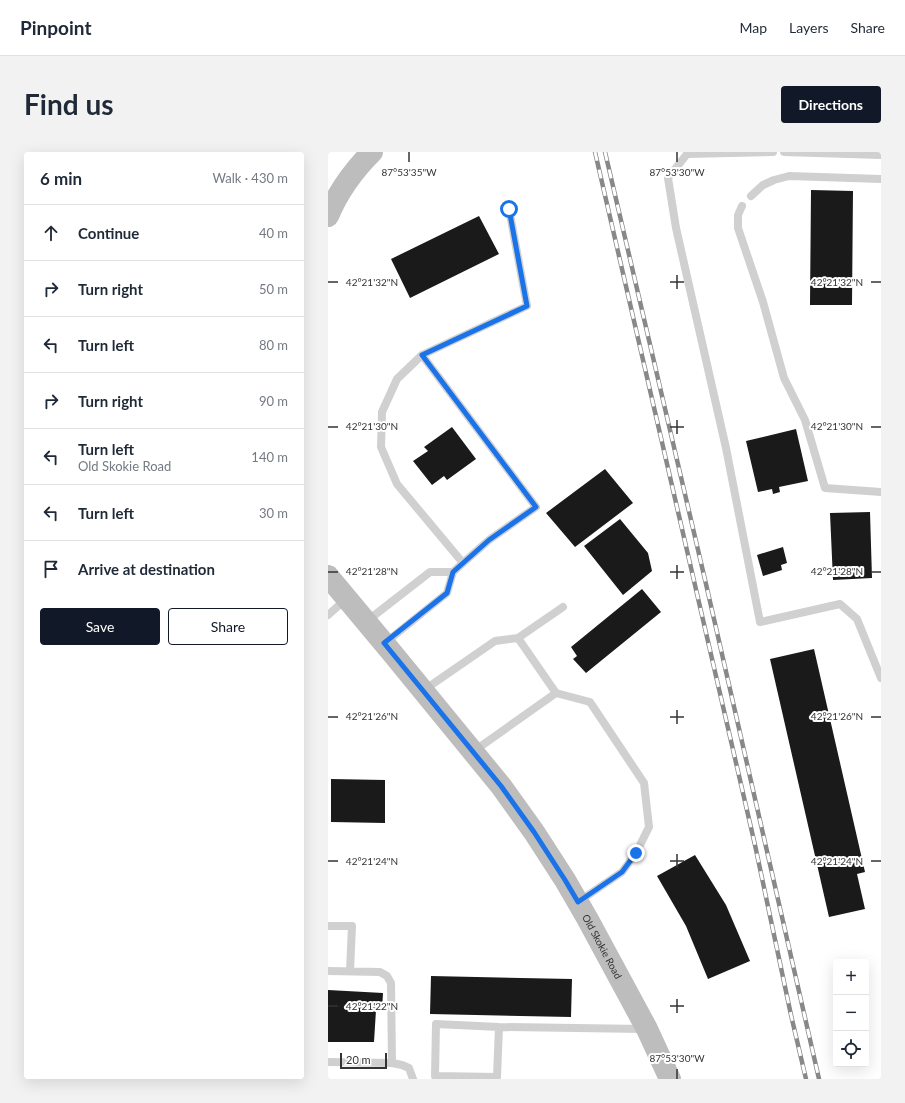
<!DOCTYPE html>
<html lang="en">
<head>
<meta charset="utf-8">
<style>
	body { margin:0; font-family:Lato,sans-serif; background:#f2f2f3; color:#1f2937 }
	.controls { position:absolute; right:12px; bottom:12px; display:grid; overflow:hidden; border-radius:4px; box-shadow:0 4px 16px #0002 }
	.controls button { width:36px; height:36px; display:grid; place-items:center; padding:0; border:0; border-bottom:1px solid #e0e1e3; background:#fff; color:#1f2937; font:20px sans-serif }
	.scale { position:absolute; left:12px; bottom:10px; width:47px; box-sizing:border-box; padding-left:4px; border:2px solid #333; border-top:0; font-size:11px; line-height:14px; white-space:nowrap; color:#333; -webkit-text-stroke:3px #fff; paint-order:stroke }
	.stop { position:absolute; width:12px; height:12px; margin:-9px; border:3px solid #1a73e8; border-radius:50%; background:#fff }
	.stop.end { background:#1a73e8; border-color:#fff; box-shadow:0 1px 4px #0008 }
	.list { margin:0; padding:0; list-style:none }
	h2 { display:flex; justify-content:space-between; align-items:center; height:52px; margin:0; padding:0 16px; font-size:17px }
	h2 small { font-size:13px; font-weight:400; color:#747a83 }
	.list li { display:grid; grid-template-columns:26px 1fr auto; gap:12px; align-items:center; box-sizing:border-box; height:56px; padding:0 16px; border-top:1px solid #e0e1e3 }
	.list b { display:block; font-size:15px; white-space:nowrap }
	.list p { margin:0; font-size:13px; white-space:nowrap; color:#747a83 }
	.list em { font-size:13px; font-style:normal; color:#747a83 }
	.actions { display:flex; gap:8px; padding:12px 16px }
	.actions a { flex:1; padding:9px 0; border:1px solid #111827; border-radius:4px; text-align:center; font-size:14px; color:#111827 }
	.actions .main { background:#111827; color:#fff }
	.icon { flex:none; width:22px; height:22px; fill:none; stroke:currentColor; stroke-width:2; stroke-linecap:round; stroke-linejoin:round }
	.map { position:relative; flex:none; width:553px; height:927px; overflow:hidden; border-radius:4px }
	header { display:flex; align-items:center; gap:24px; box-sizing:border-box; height:56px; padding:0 20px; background:#fff; border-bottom:1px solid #e0e1e3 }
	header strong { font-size:19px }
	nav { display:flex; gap:22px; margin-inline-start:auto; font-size:14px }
	.intro { display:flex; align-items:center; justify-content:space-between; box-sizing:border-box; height:96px; padding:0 24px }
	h1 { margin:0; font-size:28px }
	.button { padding:10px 18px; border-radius:4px; background:#111827; color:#fff; font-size:14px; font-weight:700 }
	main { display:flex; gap:24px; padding:0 24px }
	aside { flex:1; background:#fff; border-radius:4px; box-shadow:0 4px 16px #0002 }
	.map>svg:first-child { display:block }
	.building { fill:#1a1a1a }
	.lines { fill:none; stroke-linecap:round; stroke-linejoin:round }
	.lane { stroke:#d0d0d0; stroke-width:8 }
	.secondary { stroke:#bdbdbd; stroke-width:22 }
	.rail-casing { stroke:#888; stroke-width:4.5 }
	.rail { stroke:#fff; stroke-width:3; stroke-dasharray:9; stroke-linecap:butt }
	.route { stroke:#1a73e8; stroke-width:5 }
	.ticks { fill:none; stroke:#333; stroke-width:1.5 }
	.labels { text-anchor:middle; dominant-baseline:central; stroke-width:4; stroke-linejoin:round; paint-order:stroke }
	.street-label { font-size:10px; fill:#333; stroke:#fff }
	.ticks-label { font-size:10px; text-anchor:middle; fill:#333; stroke:#fff; stroke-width:4; stroke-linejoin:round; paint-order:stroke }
</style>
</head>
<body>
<header>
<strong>Pinpoint</strong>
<nav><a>Map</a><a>Layers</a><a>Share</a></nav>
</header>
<div class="intro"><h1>Find us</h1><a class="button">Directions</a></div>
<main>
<aside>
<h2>6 min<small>Walk · 430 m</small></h2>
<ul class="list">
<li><svg class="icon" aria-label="ahead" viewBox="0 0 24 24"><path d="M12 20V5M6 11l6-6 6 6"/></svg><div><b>Continue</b></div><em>40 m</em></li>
<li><svg class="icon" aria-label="right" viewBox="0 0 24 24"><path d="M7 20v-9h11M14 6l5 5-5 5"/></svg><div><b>Turn right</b></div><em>50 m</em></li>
<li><svg class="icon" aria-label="left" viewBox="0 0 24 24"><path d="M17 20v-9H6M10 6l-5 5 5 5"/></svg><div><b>Turn left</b></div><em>80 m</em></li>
<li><svg class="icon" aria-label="right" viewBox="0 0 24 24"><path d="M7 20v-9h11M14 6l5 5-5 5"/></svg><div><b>Turn right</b></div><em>90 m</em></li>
<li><svg class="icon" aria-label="left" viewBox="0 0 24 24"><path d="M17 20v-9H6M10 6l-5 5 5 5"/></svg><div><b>Turn left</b><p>Old Skokie Road</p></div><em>140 m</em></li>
<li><svg class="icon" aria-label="left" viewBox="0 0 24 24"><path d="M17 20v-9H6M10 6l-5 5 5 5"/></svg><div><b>Turn left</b></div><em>30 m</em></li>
<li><svg class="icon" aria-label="arrive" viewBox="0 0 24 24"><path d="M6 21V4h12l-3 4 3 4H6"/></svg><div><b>Arrive at destination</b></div></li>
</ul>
<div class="actions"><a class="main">Save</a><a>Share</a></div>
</aside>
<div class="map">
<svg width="553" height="927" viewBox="0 0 553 927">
	<rect width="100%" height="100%" fill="#fff"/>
	<!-- building -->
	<path class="building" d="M483 38 525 39 524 153H482Z
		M151 64 171 102 82 146 63 107Z
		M124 275 148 307 119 328 116 324 104 333 85 309 100 299 96 295Z
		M468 277 480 329 451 335 452 340 445 342 444 337 430 340 418 289Z
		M277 317 305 351 247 395 218 361Z
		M542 360 544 426 505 428 502 361Z
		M292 367 320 401 324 419 295 443 256 394Z
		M455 395 459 411 453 413 454 418 435 424 429 403Z
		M314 437 333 460 258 521 245 507 249 504 243 495Z
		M486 497 537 720 529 722 537 757 501 765 442 507Z
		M3 627 57 628V671L3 670Z
		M367 703 398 753 422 809 380 827 358 774 329 724Z
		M103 824 244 827 243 865 102 862Z
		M0 838 55 841 54 859 48 858 46 890H0Z"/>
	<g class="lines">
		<!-- lane -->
		<path class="lane" d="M445 0 359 2 340 26 348 76 398 296 432 470 512 452 529 467 553 526
			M456 0 553 3
			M423 44 435 33 446 28 461 24 553 27
			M414 54 410 63V76L435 150 456 226 477 268 497 336 553 340
			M135 411 69 332 53 295 54 260 69 227 94 203 199 154 181 57
			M0 463 18 447
			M39 469 102 420H125
			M190 486 235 455
			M57 491 119 441 125 420 135 411 161 388 208 355 94 203
			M96 538 167 489 190 486 228 541 146 599
			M228 541 262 550 316 631 321 675 308 701 294 720 250 750
			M0 774H24L22 819
			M0 819 52 820 59 824 63 831 64 911 0 910
			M171 875 169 925 107 924 108 872 171 875 316 877
			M64 911 74 913 81 916 85 927"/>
		<!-- secondary -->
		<g class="secondary">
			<path d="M0 64C10 40 26 18 44 0"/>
			<path id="s1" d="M0 424 65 502 173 634 206 680 237 728 259 766 319 877 342 927"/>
		</g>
		<!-- rail casing -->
		<g class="rail-casing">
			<path id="rail" d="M267 0 427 693 463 863 478 927
				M277 0 378 432 491 927"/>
		</g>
		<!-- rail -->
		<use href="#rail" class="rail"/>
	</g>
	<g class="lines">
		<!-- route -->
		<path class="route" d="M181 57 199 154 94 203 208 355 161 388 125 420 119 441 56 491 173 634 206 680 237 728 250 750 294 720 308 701"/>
	</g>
	<!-- ticks -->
	<path class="ticks" d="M81 0V10M349 0V10M349 123V137M0 130H10M342 130H356M543 130H553M349 268V282M0 275H10M342 275H356M543 275H553M349 413V427M0 420H10M342 420H356M543 420H553M349 558V572M0 565H10M342 565H356M543 565H553M349 702V716M0 709H10M342 709H356M543 709H553M349 847V861M0 854H10M342 854H356M349 917V927"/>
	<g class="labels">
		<!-- street labels -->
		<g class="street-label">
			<text stroke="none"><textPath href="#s1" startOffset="462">Old Skokie Road</textPath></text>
		</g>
	</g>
	<g class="ticks-label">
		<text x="81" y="24">87°53'35"W</text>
		<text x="349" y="24">87°53'30"W</text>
		<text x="44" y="134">42°21'32"N</text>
		<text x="509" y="134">42°21'32"N</text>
		<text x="44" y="278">42°21'30"N</text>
		<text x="509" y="278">42°21'30"N</text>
		<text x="44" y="423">42°21'28"N</text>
		<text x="509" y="423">42°21'28"N</text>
		<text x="44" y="568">42°21'26"N</text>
		<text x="509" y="568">42°21'26"N</text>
		<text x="44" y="713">42°21'24"N</text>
		<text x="509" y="713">42°21'24"N</text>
		<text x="44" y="858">42°21'22"N</text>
		<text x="349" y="910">87°53'30"W</text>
	</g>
</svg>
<div class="controls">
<button>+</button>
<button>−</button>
<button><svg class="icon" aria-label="locate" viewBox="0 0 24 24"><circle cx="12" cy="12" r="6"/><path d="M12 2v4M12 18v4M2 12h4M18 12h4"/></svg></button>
</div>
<div class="scale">20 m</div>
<div class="stop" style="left:181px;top:57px"></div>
<div class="stop end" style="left:308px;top:701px"></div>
</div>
</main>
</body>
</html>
